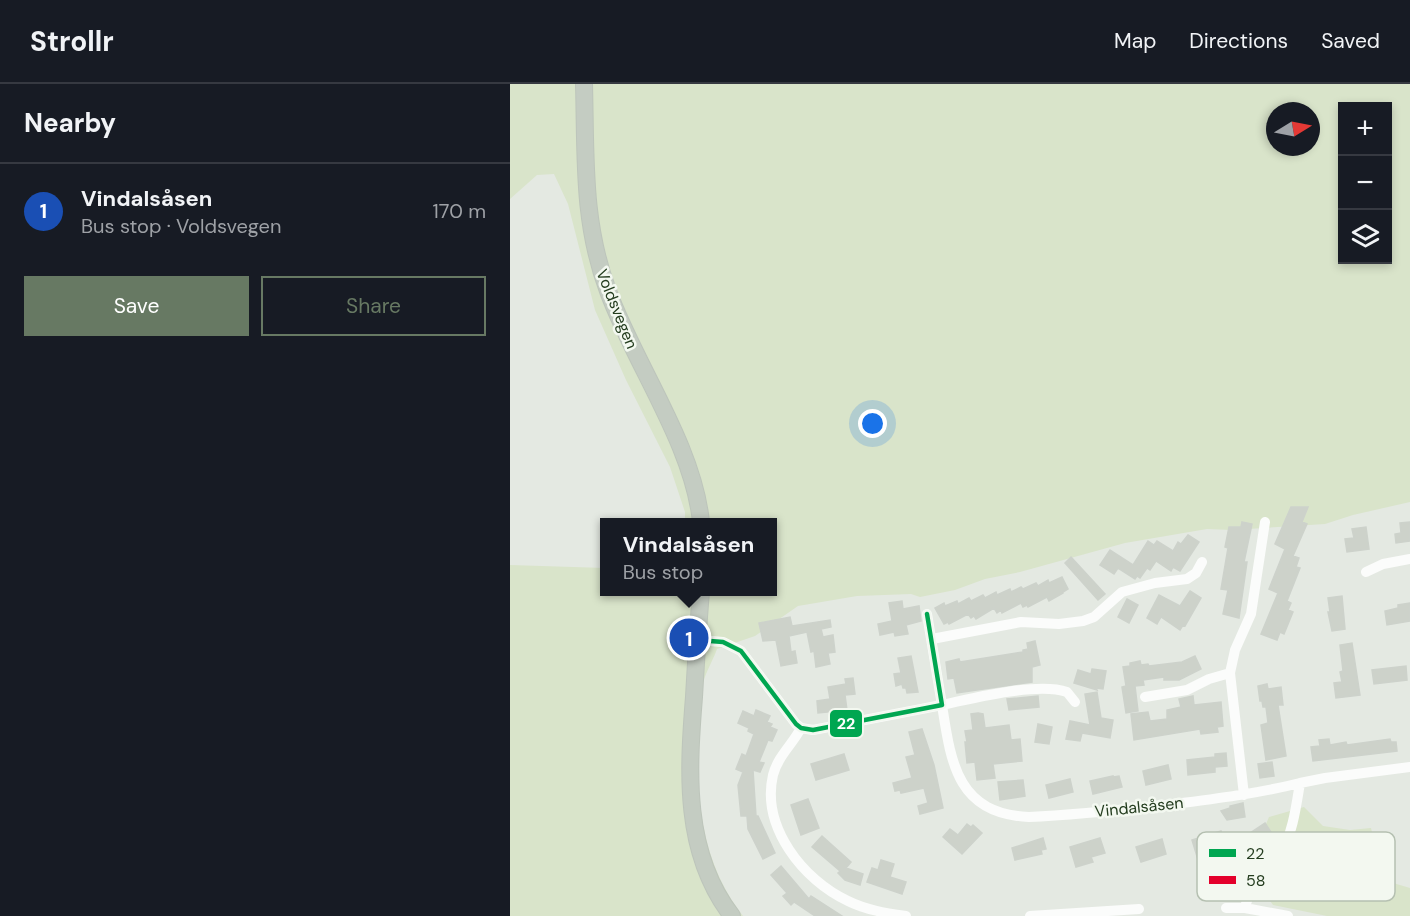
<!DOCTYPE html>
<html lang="en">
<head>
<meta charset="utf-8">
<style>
	body { margin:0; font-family:"DM Sans",sans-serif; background:#20242c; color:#f1f3f6 }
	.controls { position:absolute; right:18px; top:18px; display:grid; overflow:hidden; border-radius:0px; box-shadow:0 3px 9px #0003 }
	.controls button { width:54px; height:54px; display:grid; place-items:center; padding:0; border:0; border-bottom:2px solid #363941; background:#171b24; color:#f1f3f6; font:30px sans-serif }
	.compass { position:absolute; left:756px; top:18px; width:54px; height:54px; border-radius:50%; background:#171b24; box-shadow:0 3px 9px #0003; rotate:80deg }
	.you { position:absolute; left:363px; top:340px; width:21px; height:21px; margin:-15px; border:4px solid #fff; border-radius:50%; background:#1a73e8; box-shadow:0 0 0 9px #1a73e833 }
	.badge { display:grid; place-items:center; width:39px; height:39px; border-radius:50%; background:#677963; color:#fff; font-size:20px; font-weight:700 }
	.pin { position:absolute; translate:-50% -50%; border:3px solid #fff; box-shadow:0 2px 6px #0006 }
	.popup { position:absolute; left:90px; top:434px; width:177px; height:78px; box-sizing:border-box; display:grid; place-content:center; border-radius:0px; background:#171b24; filter:drop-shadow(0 2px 4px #0005); font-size:20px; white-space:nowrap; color:#9ea1a6 }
	.popup b { font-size:22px; color:#f1f3f6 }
	.popup::after { content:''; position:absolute; left:50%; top:100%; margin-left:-12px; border:12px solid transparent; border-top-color:#171b24 }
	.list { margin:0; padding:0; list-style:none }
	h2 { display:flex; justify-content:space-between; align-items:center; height:78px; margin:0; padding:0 24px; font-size:26px }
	h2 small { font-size:20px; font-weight:400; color:#9ea1a6 }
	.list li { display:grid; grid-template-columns:39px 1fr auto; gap:18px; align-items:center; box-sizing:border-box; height:96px; padding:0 24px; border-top:2px solid #363941 }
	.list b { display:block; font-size:22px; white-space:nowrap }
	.list p { margin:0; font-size:20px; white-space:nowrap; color:#9ea1a6 }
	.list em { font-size:20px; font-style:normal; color:#9ea1a6 }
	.actions { display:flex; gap:12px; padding:18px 24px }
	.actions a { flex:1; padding:14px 0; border:2px solid #677963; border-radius:0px; text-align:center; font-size:21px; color:#677963 }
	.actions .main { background:#677963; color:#fff }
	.icon { flex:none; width:33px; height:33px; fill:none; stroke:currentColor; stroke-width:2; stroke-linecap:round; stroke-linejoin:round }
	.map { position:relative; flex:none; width:900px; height:832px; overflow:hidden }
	header { display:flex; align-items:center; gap:36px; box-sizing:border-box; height:84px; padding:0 30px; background:#171b24; border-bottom:2px solid #363941 }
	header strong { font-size:28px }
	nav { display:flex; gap:33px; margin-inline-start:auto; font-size:21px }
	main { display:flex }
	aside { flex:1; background:#171b24 }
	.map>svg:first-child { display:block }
	.green { fill:#d9e4ca; fill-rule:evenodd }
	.building { fill:#cdd2ca; stroke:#cdd2cb; stroke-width:1.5 }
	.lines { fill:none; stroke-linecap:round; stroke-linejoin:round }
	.trunk-casing { stroke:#bdc5bb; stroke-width:18 }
	.minor { stroke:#fbfcfb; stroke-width:10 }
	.trunk { stroke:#c4ccc2; stroke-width:16 }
	.bus-1-casing { stroke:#f3f8f0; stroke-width:9 }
	.bus-1 { stroke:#00a651; stroke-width:4.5 }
	.labels { text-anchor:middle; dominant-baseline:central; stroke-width:5; stroke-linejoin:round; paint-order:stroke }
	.street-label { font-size:16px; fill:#243d1f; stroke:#f3f8f0 }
	.key { fill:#f3f8f0; stroke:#b5c0b1; stroke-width:1.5 }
	.key-label { font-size:16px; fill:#243d1f }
	.line-badge { stroke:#f3f8f0; stroke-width:2 }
	.badge-label { font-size:16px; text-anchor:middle; font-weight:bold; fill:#fff }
</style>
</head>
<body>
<header>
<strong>Strollr</strong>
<nav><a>Map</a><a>Directions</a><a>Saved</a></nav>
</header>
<main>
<aside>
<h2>Nearby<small></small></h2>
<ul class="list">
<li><span class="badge" style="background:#1a4fb4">1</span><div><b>Vindalsåsen</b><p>Bus stop · Voldsvegen</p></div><em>170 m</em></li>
</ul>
<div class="actions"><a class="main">Save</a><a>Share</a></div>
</aside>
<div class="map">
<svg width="900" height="832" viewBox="0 0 900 832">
	<rect width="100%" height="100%" fill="#e4e9e2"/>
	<!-- green -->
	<path class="green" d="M0 0H900V418L843 431 815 440 722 446 697 445 615 459 510 488 475 495 445 506 410 513 401 510 347 512 288 522 245 552 207 565C203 576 196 588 193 599 190 612 191 627 190 640 184 708 190 777 233 832H0V481L95 484V508H263V438H175V428L160 383 116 296 85 226 58 120 44 90 27 91 0 115ZM832 22H878V176H832ZM765 27H801V63H765Z
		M794 723 813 742 840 746 861 744 873 796 900 804V832H817L763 821 737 785 759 733Z"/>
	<!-- building -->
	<path class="building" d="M781 423H798L792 438 797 440 783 472 789 474 786 483 790 484 777 517 781 519 778 526 783 528 774 550 770 548 767 556 751 550 768 509 759 505 775 465 765 460Z
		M732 438 742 440 734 478H737L729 534 713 530 718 506 711 505 718 464 715 463 719 443H731Z
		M900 438V457L886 459 885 450 891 449 890 439Z
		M856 443 859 465 837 468 835 455 844 454 842 445Z
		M678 451 689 458 670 487 663 483 661 487 646 477 640 486 637 484 630 494 627 492 625 495 608 484 604 490 590 481 600 466 623 481 638 457 644 461 647 457 663 467 668 458 671 460Z
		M561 473 595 510 588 516 555 479Z
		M552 493 558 505 553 508V509L539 517 537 513 518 523 517 521 513 523 511 519 492 529 491 526 487 529 484 524 466 535 464 532 461 534 458 530 439 540 438 538 434 540 425 524 434 519 435 522 447 517 448 520 459 514 461 517 473 511 475 514 486 508 487 511 500 505 501 508 511 503 513 505 526 499 528 502 538 496 539 499Z
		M680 507 691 514 675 542 673 541 670 546 651 533 647 540 637 534 649 511 670 522Z
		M832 512 835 545 822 547 818 528H820L818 514Z
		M617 515 628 521 619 539 608 533Z
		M392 517 393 525 409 522 411 537 396 541 398 550 385 552 384 548 370 551 368 540 382 537 379 519Z
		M900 519V537L877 541 875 527 888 524V521Z
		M280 533 282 542 320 536 321 543 311 545 313 553 323 551 325 568 318 569 320 580 306 583 304 567 301 568 297 548 279 552 281 568 285 567 287 579 271 582 266 556 253 557 249 539Z
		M525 557 530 581 522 583V598L447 609 444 594 438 595 436 578 449 575 450 578 513 568V566L518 565 517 559Z
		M842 559 850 611 826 614 824 599 832 598 830 588 833 587 830 561Z
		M401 572 408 608 397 609 396 604H393L392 600 386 602 384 590 391 589 388 574Z
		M685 572 691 585 669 596H654V593L633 596 634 601 625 602 628 627 616 629 612 603 616 602 613 583 620 582V579L630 577 631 581 638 580 639 582 672 578Z
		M896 582 897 596 864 600 862 586Z
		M582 585 596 587 593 605 586 604 587 606 564 599 568 586 581 590Z
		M343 594 345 610 335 611 337 626 308 629 307 617 320 615 318 603 336 600 335 595Z
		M757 600 758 605 771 603 773 621H768L776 672 756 676 751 641 758 639 756 623H753L752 617H750L748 602Z
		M587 608 591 634 603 636 600 654 572 649 570 657 556 655 560 637 580 641 575 610Z
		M528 612 529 623 499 626 497 615Z
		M683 612 684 621 711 618 713 642 707 643 708 648 691 650 690 645 624 656 621 630 638 628 640 637 657 635V626L671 623 669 615Z
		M246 626 260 632 257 638 262 640 260 643 267 646 262 657 258 656 249 678 254 679 250 688 243 686 246 732H248L265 769 253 775 238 745 237 732H231L228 701 233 688 226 685 232 670 236 672 244 650 238 647 239 644 228 639 233 627 244 632Z
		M468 629 473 630 475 644 499 641 501 656 510 655 512 677 483 680 485 694 467 696 465 678 457 679 455 658H457L455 647 463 646 461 630Z
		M528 640 542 643 539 660 525 658Z
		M412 645 424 681 433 724 410 730 408 722 418 719 414 704 391 709 390 706 385 707 383 699 402 694 396 673 405 671 399 648Z
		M819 655 820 661 836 658 837 661 880 655 881 658H886L887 667 803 677 801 663 810 662 809 656Z
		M716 669 717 682 705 683V688L678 691 677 676 705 673V670Z
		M334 670 339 686 306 696 301 680Z
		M762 678 764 692 750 694 748 680Z
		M658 681 661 695 636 701 633 687Z
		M603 692V693L609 692 612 703 583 710 580 697Z
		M560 695 563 708 539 714 536 701Z
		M513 696 515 712 490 716 488 698Z
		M298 715 309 744 291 751 281 721Z
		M733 719 735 733 717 736 711 727 720 724V722Z
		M755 739 763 751 737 767 731 755Z
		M457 740 461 743 463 741 472 749 452 770 433 753 440 745 448 751Z
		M711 747 718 769 689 779 682 756Z
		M312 752 341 778 336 784 353 790 350 801 335 796 328 789 330 787 302 763Z
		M533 754 536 765 531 766 532 770 505 776 502 764Z
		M590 754 595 769 581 773 583 778 566 783 560 763Z
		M652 755 656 770 631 778 626 763Z
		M371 776 384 780 380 793 396 798 392 810 357 798 362 784 368 786Z
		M271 782 299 815 301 812 332 832H305L284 818 281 821 273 812 277 809 261 791Z"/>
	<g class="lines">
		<!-- trunk casing -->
		<g class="trunk-casing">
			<path id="trunk" d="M74 0C76 72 72 138 98 207 125 281 183 360 191 438
				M191 508C188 542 186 578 184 613 178 688 173 769 222 832"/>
		</g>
		<!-- minor -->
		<path class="minor" d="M856 488 873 480 900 475
			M422 555 511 538 549 540 573 537 584 533 612 508 645 499 677 495 686 489 692 478
			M187 556 213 558 231 567 286 640 291 644 303 646 432 621 417 530
			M635 613 677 606 699 595 720 589
			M565 618 557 608C528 598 463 614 432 621 441 679 447 730 519 733 565 731 611 726 657 721 702 715 746 710 790 699
			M291 644C282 661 268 672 263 691 251 743 293 796 338 817 356 826 376 829 396 832
			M734 711 720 589 725 566 741 530 755 438
			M716 824H735
			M520 832 629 825
			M778 832 735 824C739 802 760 788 771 769 783 748 786 723 790 699L815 694 900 683"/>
		<!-- trunk -->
		<use href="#trunk" class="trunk"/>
		<!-- bus-1 casing -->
		<g class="bus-1-casing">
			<path id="bus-1" d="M187 556 213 558 231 567 286 640 291 644 303 646 432 621 417 530"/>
		</g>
		<!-- bus-1 -->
		<use href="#bus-1" class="bus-1"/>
	</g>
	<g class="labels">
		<!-- street labels -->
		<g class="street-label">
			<text transform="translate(107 225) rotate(68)">Voldsvegen</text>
			<text transform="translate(629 723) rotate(-6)">Vindalsåsen</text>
		</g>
	</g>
	<!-- legend -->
	<rect x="687" y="748" width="198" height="69" rx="9" class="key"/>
	<rect x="699" y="765" width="27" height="8" fill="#00a651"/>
	<rect x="699" y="792" width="27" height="8" fill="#e4002b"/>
	<g class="key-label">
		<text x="736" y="775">22</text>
		<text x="736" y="802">58</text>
	</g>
	<rect class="line-badge" x="319" y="625" width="34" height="29" rx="6" fill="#00a651"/>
	<g class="badge-label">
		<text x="336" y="645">22</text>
	</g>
</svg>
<div class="controls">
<button>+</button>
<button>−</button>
<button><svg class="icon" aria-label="layers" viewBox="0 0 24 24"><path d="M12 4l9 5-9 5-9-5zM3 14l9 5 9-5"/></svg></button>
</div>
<svg class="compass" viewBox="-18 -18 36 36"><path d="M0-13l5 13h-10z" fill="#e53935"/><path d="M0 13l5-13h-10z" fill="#9ea1a6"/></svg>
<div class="you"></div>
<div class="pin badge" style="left:179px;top:554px;background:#1a4fb4">1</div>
<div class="popup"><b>Vindalsåsen</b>Bus stop</div>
</div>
</main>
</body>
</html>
